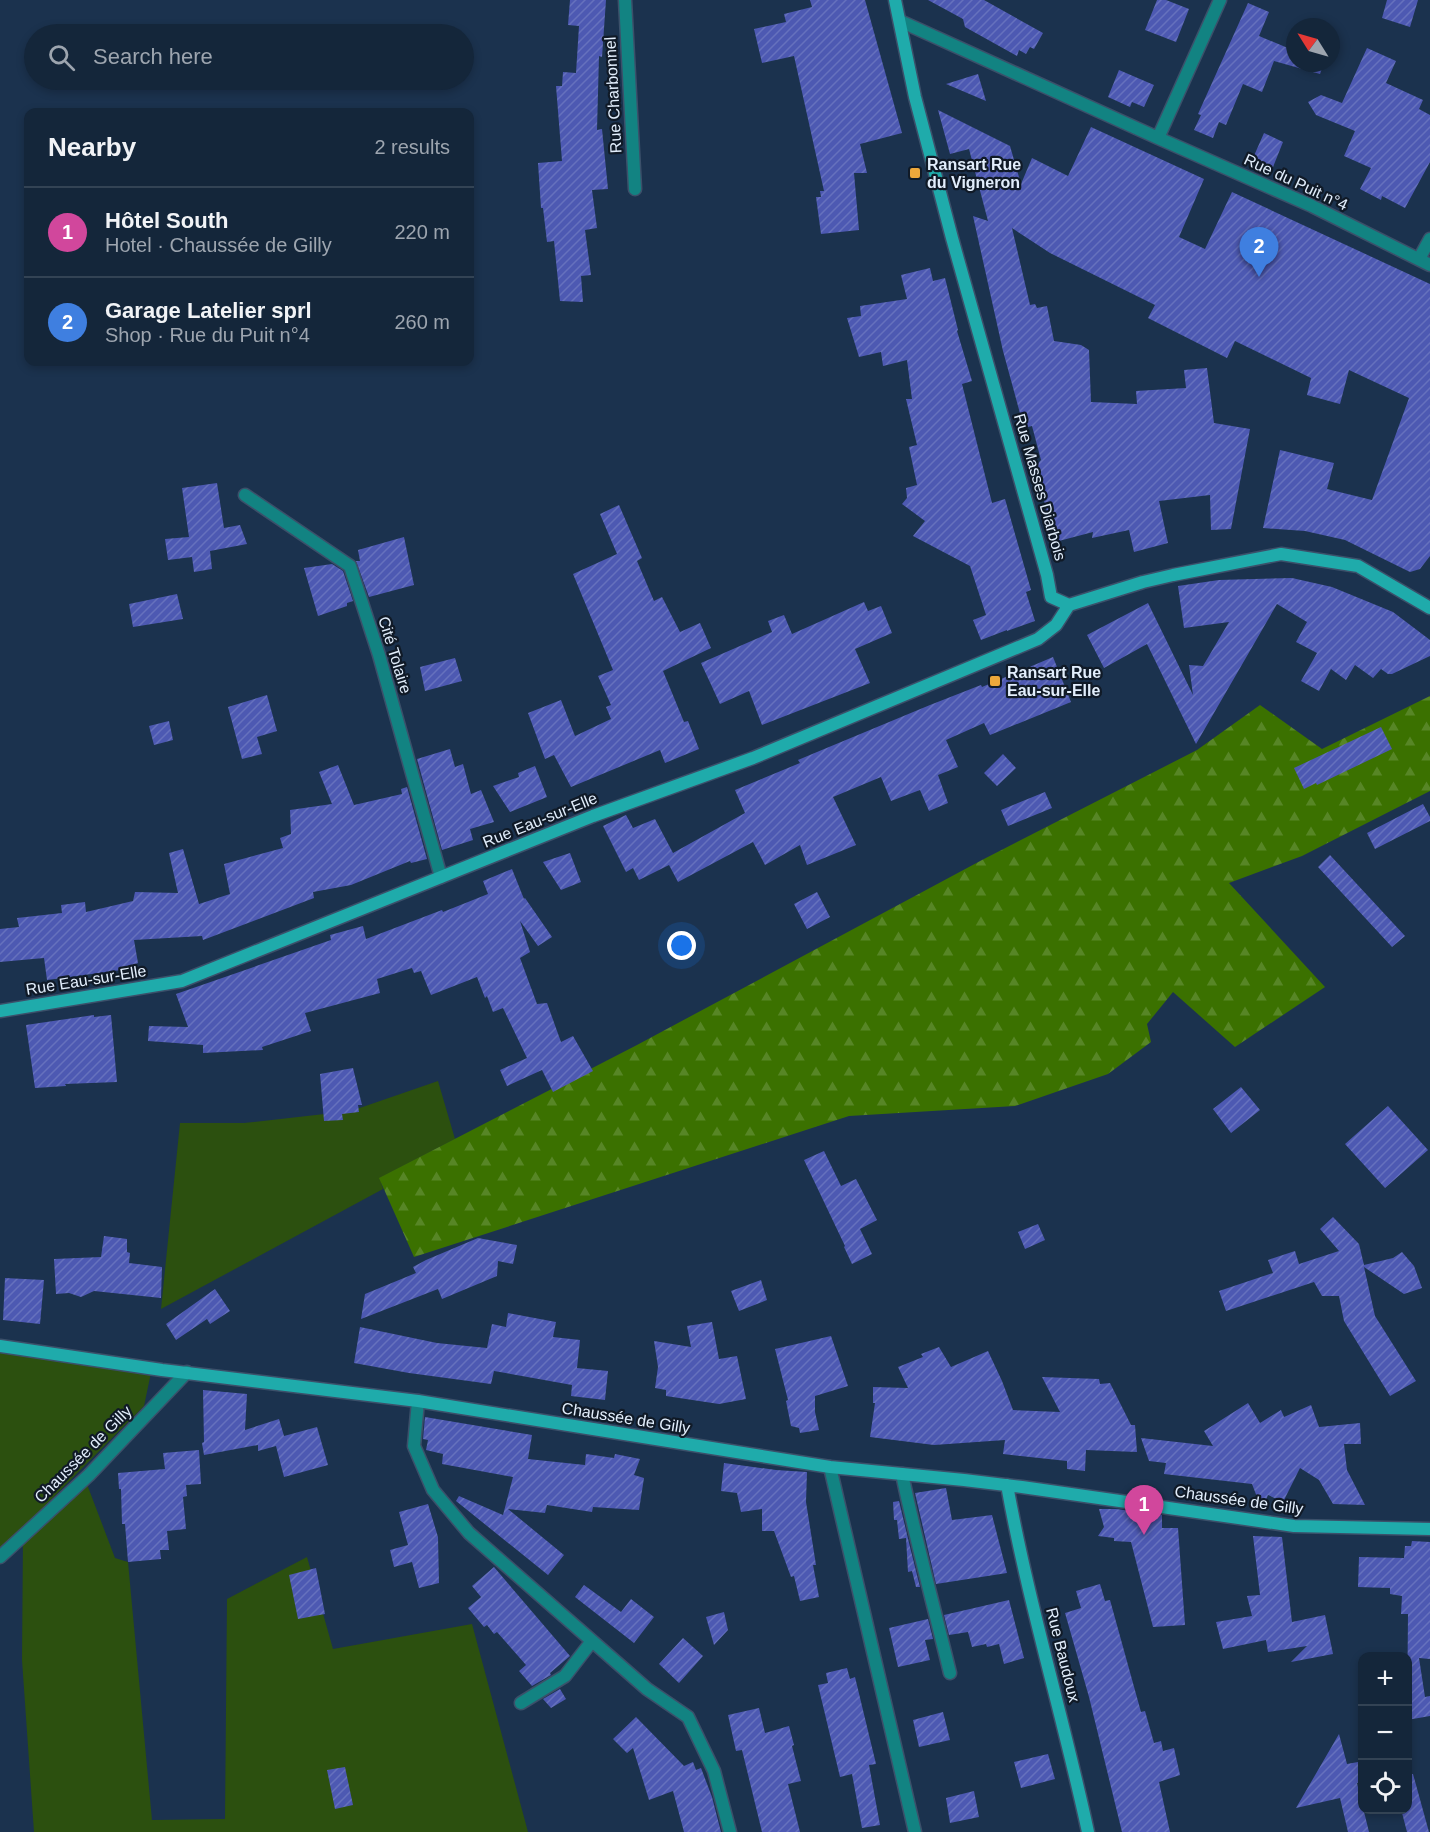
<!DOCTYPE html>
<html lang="en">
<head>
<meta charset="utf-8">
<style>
	body { margin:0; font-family:Helvetica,sans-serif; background:#1d2e42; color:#f1f3f6 }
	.controls { position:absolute; right:18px; bottom:18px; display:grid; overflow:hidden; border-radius:12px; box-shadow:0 3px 9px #0003 }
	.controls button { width:54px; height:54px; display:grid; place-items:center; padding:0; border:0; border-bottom:2px solid #334354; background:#14263a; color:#f1f3f6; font:30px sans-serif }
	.compass { position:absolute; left:1286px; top:18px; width:54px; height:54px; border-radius:50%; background:#14263a; box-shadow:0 3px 9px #0003; rotate:307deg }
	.you { position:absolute; left:682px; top:946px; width:21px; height:21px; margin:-15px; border:4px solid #fff; border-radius:50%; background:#1a73e8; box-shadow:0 0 0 9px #1a73e833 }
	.badge { display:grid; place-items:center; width:39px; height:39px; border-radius:50%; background:#b45309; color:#fff; font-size:20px; font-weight:700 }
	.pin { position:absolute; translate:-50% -50px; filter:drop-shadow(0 2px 3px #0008) }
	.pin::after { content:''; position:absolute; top:32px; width:21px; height:18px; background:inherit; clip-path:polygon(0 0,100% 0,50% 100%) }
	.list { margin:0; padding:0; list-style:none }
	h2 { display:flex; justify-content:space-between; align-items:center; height:78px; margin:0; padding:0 24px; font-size:26px }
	h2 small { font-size:20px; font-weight:400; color:#9da5af }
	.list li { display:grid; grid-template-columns:39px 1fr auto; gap:18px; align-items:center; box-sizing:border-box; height:90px; padding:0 24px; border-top:2px solid #334354 }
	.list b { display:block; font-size:22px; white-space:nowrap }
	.list p { margin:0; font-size:20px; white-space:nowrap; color:#9da5af }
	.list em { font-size:20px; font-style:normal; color:#9da5af }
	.icon { flex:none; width:33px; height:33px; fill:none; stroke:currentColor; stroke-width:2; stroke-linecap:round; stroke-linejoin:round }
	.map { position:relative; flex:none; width:1430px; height:1832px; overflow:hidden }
	.search { position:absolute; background:#14263a; box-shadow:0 3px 9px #0003; left:24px; top:24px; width:450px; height:66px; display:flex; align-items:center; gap:15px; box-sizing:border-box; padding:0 21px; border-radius:33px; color:#9da5af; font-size:22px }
	.panel { position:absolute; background:#14263a; box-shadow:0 3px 9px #0003; left:24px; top:108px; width:450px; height:258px; border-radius:12px }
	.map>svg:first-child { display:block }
	.grass { fill:#2c500f }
	.forest { fill:url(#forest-firs) }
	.building { fill:url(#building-hatch) }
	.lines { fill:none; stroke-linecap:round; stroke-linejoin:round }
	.street-casing { stroke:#3b506a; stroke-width:15 }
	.secondary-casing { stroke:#3b506a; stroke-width:15 }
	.street { stroke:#128382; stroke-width:12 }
	.secondary { stroke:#1fabab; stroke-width:12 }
	.poi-dot { fill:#eda83b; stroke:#101a27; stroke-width:2 }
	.labels { text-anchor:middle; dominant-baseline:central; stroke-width:4.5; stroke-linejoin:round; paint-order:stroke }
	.street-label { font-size:16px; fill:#e2eefc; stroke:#101a27 }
	.poi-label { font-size:16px; font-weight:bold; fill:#e2eefc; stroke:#101a27; text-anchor:start }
</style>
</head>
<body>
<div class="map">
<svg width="1430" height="1832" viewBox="0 0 1430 1832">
	<defs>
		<pattern id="forest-firs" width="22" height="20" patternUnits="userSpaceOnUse" patternTransform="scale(1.5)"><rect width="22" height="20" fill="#3b7100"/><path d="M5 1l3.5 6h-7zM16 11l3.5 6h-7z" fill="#578626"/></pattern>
		<pattern id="building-hatch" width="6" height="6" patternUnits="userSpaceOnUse" patternTransform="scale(1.5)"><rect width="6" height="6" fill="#4d59b2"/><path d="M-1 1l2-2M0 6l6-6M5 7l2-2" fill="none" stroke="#6671bd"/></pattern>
	</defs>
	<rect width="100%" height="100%" fill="#1b324e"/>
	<!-- grass -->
	<path class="grass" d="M438 1081 455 1139 380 1178 383 1189 161 1309 180 1123H244L351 1111Z
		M0 1346 152 1368 144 1406 0 1551Z
		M85 1479 115 1558 128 1562 152 1820 225 1819 227 1599 307 1557 333 1649 472 1624 528 1832H34L22 1660 23 1535Z"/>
	<!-- forest -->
	<path class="forest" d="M1430 696V791L1302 856 1229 883 1325 987 1235 1047 1173 992 1147 1024 1151 1042 1108 1074 1015 1106 849 1116 414 1257 379 1178 637 1045 982 860 1197 750 1260 705 1322 749Z"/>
	<!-- building -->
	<path class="building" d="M570 0H606L602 57 599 56 597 130 602 129 608 189 592 190 597 228 585 230 591 275 581 276 583 302 560 301 554 241 547 242 543 208H541L538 163 562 161 556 86H562L563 72 576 73 579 26 568 25Z
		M810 0H865L902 133 860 144 867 173H854L859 230 821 234 816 197H821L820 191H824L794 56 762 63 754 29 786 22 784 14 812 7Z
		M928 0H984L1043 33 1034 49 1030 47 1026 54 1019 50 1017 56 965 27 963 19Z
		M1157 0H1166L1189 9 1176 42 1145 30Z
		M1387 0H1418L1410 27 1382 18Z
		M1248 3 1269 12 1259 36 1295 51V63H1324L1320 74 1274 61 1262 92 1243 84 1226 125 1219 122 1213 138 1194 130 1201 115 1198 114Z
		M1367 48 1396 61 1386 83 1423 100 1419 109 1430 115V162L1405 208 1382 196 1381 200 1360 189 1371 168 1344 156 1355 131 1316 115 1308 102 1321 95 1342 103Z
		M1119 70 1154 85 1144 107 1132 102 1130 107 1108 97Z
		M978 74 986 101 946 84Z
		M938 110 1010 146 1021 184 1032 158 1068 176 1091 127 1204 179 1179 237 1205 249 1232 192 1430 284V556L1420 569 1410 572 1345 540 1305 531 1263 528 1280 450 1334 463 1327 489 1372 500 1409 398 1349 370 1340 404 1307 395 1311 378 1235 341 1227 358 1148 318 1155 305 1050 253 1012 228 1030 305 1035 304 1037 308 1047 306 1054 341 1081 345 1089 350 1091 402 1137 404 1136 391 1186 388 1184 370 1207 368 1214 423 1250 429 1231 529 1211 530 1210 495 1159 501 1168 543 1134 552 1129 530 1092 538 1093 532 1055 542 1035 467 1041 460 1032 426 1024 428 1003 351 973 216 988 221 969 149 950 154Z
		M1264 133 1283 142 1273 167 1253 158Z
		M930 268 933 281 945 278 958 330 957 331 972 381 962 384 992 503 1005 499 1031 590 1026 592 1035 621 1007 631V630L981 640 973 620 986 615 970 566 913 536 925 521 902 504 907 498 906 488 917 485 909 447 917 445 906 399H912L907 360 883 366 881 352 859 357 847 318 861 316 860 306 907 299 901 275Z
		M217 483 224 528 240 525 247 544 210 551 212 569 194 572 192 557 168 560 165 539 189 537 182 488Z
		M619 505 642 558 637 561 654 601 662 597 680 632 700 623 711 648 663 671 684 722 688 721 699 749 665 763 660 750 571 787 554 755 545 759 528 713 561 700 575 736 611 719 606 707 611 705 598 676 613 670 573 574 617 554 600 514Z
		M404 537 414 585 369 597 356 561H360L358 550Z
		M332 564 343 571 353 601 347 603V606L318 616 304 568Z
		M1292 578 1332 587 1393 612 1430 640V656L1392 674H1388L1381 669 1373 678 1355 665 1346 680 1331 669 1319 691 1301 681 1317 653 1296 642 1307 622 1277 604 1196 744 1147 644 1104 668 1087 635 1148 603 1193 695 1189 665 1203 666 1229 622 1184 628 1178 586 1219 580Z
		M177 594 183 619 133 627 129 604Z
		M864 602 868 611 881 606 892 633 855 649 870 683 762 725 749 691 720 704 701 663 772 632 768 621 784 615 792 634Z
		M1053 657 1071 702 990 735 984 723 946 740 958 767 938 775 948 803 929 811 920 790 891 801 881 777 833 797 856 845 807 865 800 845 765 865 753 842 678 882 669 865 639 880 633 868 626 872 603 826 626 815 633 828 655 819 673 853 745 813 735 790 800 763 798 760 817 752 930 705 981 685 982 687Z
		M455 658 462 681 425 691 420 667Z
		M267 695 277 731 257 737 262 754 242 759 228 707Z
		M169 721 173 740 154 745 149 726Z
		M1381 727 1392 749 1317 785 1316 783 1304 789 1294 768Z
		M450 749 455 767 463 764 471 794 481 790 494 822 470 829 473 840 442 850 417 759Z
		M1003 754 1016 768 997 786 984 773Z
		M338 765 354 805 402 794 401 789 407 787 427 859 411 863 410 861 351 885 313 892 314 898 203 940 202 936 134 940 138 963 121 970 47 980 44 958 0 962V929L19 927 17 918 62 913 61 905 85 902 86 912 133 901 135 892 178 893 169 853 183 849 199 904 230 894 224 864 283 848 280 838 291 834 290 810 332 804 319 772Z
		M535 766 547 797 510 812 493 786 519 777 518 773Z
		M1045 792 1052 808 1008 826 1001 810Z
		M1423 804 1430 817V821L1375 849 1367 833Z
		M570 853 581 882 561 890 543 862Z
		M1330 855 1405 936 1392 947 1318 867Z
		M512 869 524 899 525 898 552 937 538 946 520 921 530 952 520 958 537 1004 547 1003 561 1042 573 1036 593 1071 553 1092 542 1070 507 1086 500 1070 527 1058 503 1008 493 1012 487 996 485 998 477 977 431 995 421 971 414 973 412 968 377 979 380 993 305 1013 311 1031 262 1047 263 1050 203 1053V1045L148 1041 149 1026 188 1027 176 994 331 940 330 935 363 926 366 939 442 910 443 912 488 894 483 881Z
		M817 892 830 917 807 929 794 904Z
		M94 1015V1017L111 1015 117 1082 65 1084 66 1086 35 1088 26 1025Z
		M353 1068 362 1105H358L359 1112 342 1114 343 1120 324 1121 320 1074Z
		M1241 1087 1260 1110 1231 1133 1213 1109Z
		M1388 1106 1428 1150 1385 1188 1345 1144Z
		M824 1151 841 1186 856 1179 877 1220 860 1229 872 1254 852 1264 844 1247 845 1246 804 1160Z
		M1333 1217 1359 1244 1364 1265 1393 1258 1402 1252 1414 1266 1422 1288 1404 1294 1364 1267 1375 1316 1416 1381 1390 1396 1344 1321 1339 1296H1322L1314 1282 1226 1311 1219 1291 1273 1273 1268 1260 1295 1251 1299 1264 1339 1251 1320 1229Z
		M1038 1224 1045 1240 1025 1249 1018 1232Z
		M104 1236 127 1239V1252L130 1253 129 1263 162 1267 161 1298 94 1291 81 1297 69 1293 56 1294 54 1259 101 1257Z
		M478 1238 517 1245 513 1264 498 1261 497 1276 442 1299 438 1289 361 1319 365 1294 416 1273 413 1267 426 1260Z
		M5 1278 44 1280 40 1324 3 1320Z
		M761 1280 767 1300 739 1311 731 1291Z
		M215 1289 230 1311 210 1324 207 1319 176 1340 166 1324Z
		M508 1313 556 1322 553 1337 580 1340 577 1368 608 1371 605 1400 571 1396 572 1385 494 1371 491 1384 409 1373 354 1363 360 1327 437 1343 487 1348 492 1324 506 1327Z
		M712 1322 719 1359 737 1356 746 1399 719 1404 666 1396V1390L655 1388 658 1367 654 1341 691 1347 687 1326Z
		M831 1336 848 1386 815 1396V1412L819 1430 800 1433 799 1428 791 1426 786 1401 788 1400 775 1349Z
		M939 1347 951 1367 988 1351 1002 1381 1013 1410 1060 1412 1042 1377 1099 1379 1100 1384 1110 1383 1131 1425H1135L1137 1452 1086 1450 1085 1471 1067 1469V1461L1003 1454 1005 1440 934 1445 870 1437 875 1403H873V1387L908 1388 898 1367 923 1357 921 1354Z
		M203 1390 247 1394 245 1430 279 1419 284 1436 317 1427 328 1465 284 1477 276 1446 258 1451V1445L204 1455 202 1443 204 1442Z
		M1248 1403 1260 1423 1281 1410 1284 1417 1311 1405 1319 1427 1360 1423 1361 1444H1344L1347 1470 1365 1505 1333 1504 1319 1480 1300 1468 1283 1502 1268 1495 1262 1510 1252 1484 1164 1474 1166 1463 1149 1461 1141 1438 1213 1446 1204 1431Z
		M425 1417 532 1435 528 1459 585 1465 586 1454 614 1458 615 1454 640 1459 634 1475 644 1478 639 1510 593 1507 592 1512 547 1505 545 1513 508 1509 564 1555 548 1575 456 1501 459 1496 503 1515 513 1477 442 1464 443 1454 426 1450 428 1440 423 1439Z
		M199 1450 201 1484 186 1485 187 1496 183 1497 186 1529 167 1531 169 1550H160L161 1559 128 1562 125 1524H122L121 1489H119L118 1473 165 1469 163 1453Z
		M724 1463 776 1470 807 1472 806 1502 816 1565H813L819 1597 800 1601 794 1576 791 1577 774 1531H762V1509L741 1512 737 1493 721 1491Z
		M946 1488 952 1520 992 1515 1007 1573 936 1584 915 1493Z
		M899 1501 911 1551 920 1587H916L912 1571 908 1572 906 1538 899 1539 897 1520H894L893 1502Z
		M428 1504 438 1537 439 1583 419 1588 412 1562 394 1567 390 1550 408 1545 399 1512Z
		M1099 1509H1116L1162 1515V1528H1178L1185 1625 1153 1627 1131 1542 1114 1541V1538L1098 1536 1104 1527Z
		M1253 1536 1282 1537 1292 1622 1325 1615 1333 1654 1291 1662 1307 1646 1268 1652 1266 1640 1223 1649 1216 1622 1252 1616 1247 1596 1260 1595Z
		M1412 1541 1430 1542V1659L1419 1658 1425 1697 1430 1696V1716L1407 1720 1408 1614H1401L1402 1596 1390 1594V1588L1358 1587 1359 1557 1404 1558 1405 1546H1411Z
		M494 1567 570 1656 550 1673 551 1675 532 1686 519 1671 526 1665 497 1632 494 1634 487 1625 484 1627 468 1608 481 1597 472 1586Z
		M316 1568 325 1614 298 1619 289 1575Z
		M1100 1584 1105 1601 1110 1600 1141 1712 1145 1711 1154 1743 1161 1741 1163 1751 1174 1748 1180 1775 1159 1782 1170 1832H1122L1089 1697 1065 1613 1081 1608 1076 1591Z
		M584 1585 621 1612 631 1599 654 1617 634 1643 575 1597Z
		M1009 1600 1024 1658 1004 1664 999 1644 987 1647 986 1644 972 1647 968 1632 949 1635 944 1615Z
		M724 1612 728 1630 714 1645 706 1617Z
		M928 1619 933 1639 925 1640 930 1660 898 1667 889 1628Z
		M683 1638 703 1656 679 1683 659 1664Z
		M847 1668 850 1679 855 1677 876 1764 869 1765 880 1825 862 1828 852 1774 840 1777 818 1685 828 1683 826 1673Z
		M560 1689 566 1699 551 1708 543 1699Z
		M759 1708 765 1733 789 1726 794 1745 792 1746 801 1781 788 1784 800 1832H762L742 1750 736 1751 728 1715Z
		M943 1712 950 1740 919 1747 913 1720Z
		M636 1717 684 1766 693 1762 696 1770 701 1768 712 1797 721 1832H684L673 1791 649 1800 633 1748 627 1753 613 1739Z
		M1339 1734 1347 1764 1358 1762 1362 1782 1357 1783 1369 1832H1348L1340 1798 1296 1808Z
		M1048 1754 1055 1779 1021 1788 1014 1762Z
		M345 1767 353 1805 335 1809 327 1770Z
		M1413 1774 1429 1832H1407L1401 1809H1407V1775Z
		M974 1791 979 1817 950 1823 946 1798Z"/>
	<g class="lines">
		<!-- street casing -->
		<g class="street-casing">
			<path id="street" d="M625 0 635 189
				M900 21 1158 138 1312 206 1430 265
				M1158 138 1220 0
				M1419 259 1430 239
				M245 495 350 566 379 655 441 877
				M418 1401 414 1446 433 1490 469 1533 647 1689 688 1717 714 1771 730 1832
				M830 1467 915 1832
				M902 1474C916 1541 934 1607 950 1673
				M0 1557 89 1475 187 1372
				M521 1703 565 1676 592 1641"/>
		</g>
		<!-- secondary casing -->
		<g class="secondary-casing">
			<path id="secondary" d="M895 0 915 97 952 238 1047 575 1051 597 1069 605 1143 582 1173 575 1281 554 1358 566 1430 608
				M0 1011 182 981 593 816 753 758 1038 639 1056 625 1069 605
				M0 1346 162 1370 418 1401 830 1467 964 1480 1022 1487 1294 1526 1430 1529
				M1007 1485C1028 1602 1063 1716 1088 1832"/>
		</g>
		<!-- street -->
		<use href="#street" class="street"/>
		<!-- secondary -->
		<use href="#secondary" class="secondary"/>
	</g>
	<!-- markers -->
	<g class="poi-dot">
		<rect x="909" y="167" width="12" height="12" rx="3"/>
		<rect x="989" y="675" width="12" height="12" rx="3"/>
	</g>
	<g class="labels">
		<!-- street labels -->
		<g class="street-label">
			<text transform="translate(613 95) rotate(-93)">Rue Charbonnel</text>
			<text transform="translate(1296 182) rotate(25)">Rue du Puit n°4</text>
			<text transform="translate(1040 487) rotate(74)">Rue Masses Diarbois</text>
			<text transform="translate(395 655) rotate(73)">Cité Tolaire</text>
			<text transform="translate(540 820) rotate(-22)">Rue Eau-sur-Elle</text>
			<text transform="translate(86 980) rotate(-9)">Rue Eau-sur-Elle</text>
			<text transform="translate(626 1418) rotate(9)">Chaussée de Gilly</text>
			<text transform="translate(83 1454) rotate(-45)">Chaussée de Gilly</text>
			<text transform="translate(1239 1500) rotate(8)">Chaussée de Gilly</text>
			<text transform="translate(1063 1655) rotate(76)">Rue Baudoux</text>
		</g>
		<!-- poi labels -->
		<g class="poi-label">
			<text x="927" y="164">Ransart Rue<tspan x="927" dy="18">du Vigneron</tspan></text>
			<text x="1007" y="672">Ransart Rue<tspan x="1007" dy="18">Eau-sur-Elle</tspan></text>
		</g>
	</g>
</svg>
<div class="controls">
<button>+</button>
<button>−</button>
<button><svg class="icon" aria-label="locate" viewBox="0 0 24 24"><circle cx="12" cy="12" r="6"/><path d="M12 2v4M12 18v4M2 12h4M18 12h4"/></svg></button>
</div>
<svg class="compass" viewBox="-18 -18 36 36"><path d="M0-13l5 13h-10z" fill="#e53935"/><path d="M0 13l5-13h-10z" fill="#9da5af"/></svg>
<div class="you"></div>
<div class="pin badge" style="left:1144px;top:1535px;background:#d1479c">1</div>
<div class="pin badge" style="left:1259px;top:277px;background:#3f7fe0">2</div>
<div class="search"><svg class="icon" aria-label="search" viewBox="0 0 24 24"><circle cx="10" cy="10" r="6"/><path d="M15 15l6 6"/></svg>Search here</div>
<section class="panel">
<h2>Nearby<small>2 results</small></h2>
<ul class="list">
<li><span class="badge" style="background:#d1479c">1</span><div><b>Hôtel South</b><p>Hotel · Chaussée de Gilly</p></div><em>220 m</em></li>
<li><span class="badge" style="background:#3f7fe0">2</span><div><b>Garage Latelier sprl</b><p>Shop · Rue du Puit n°4</p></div><em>260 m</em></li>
</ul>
</section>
</div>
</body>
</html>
